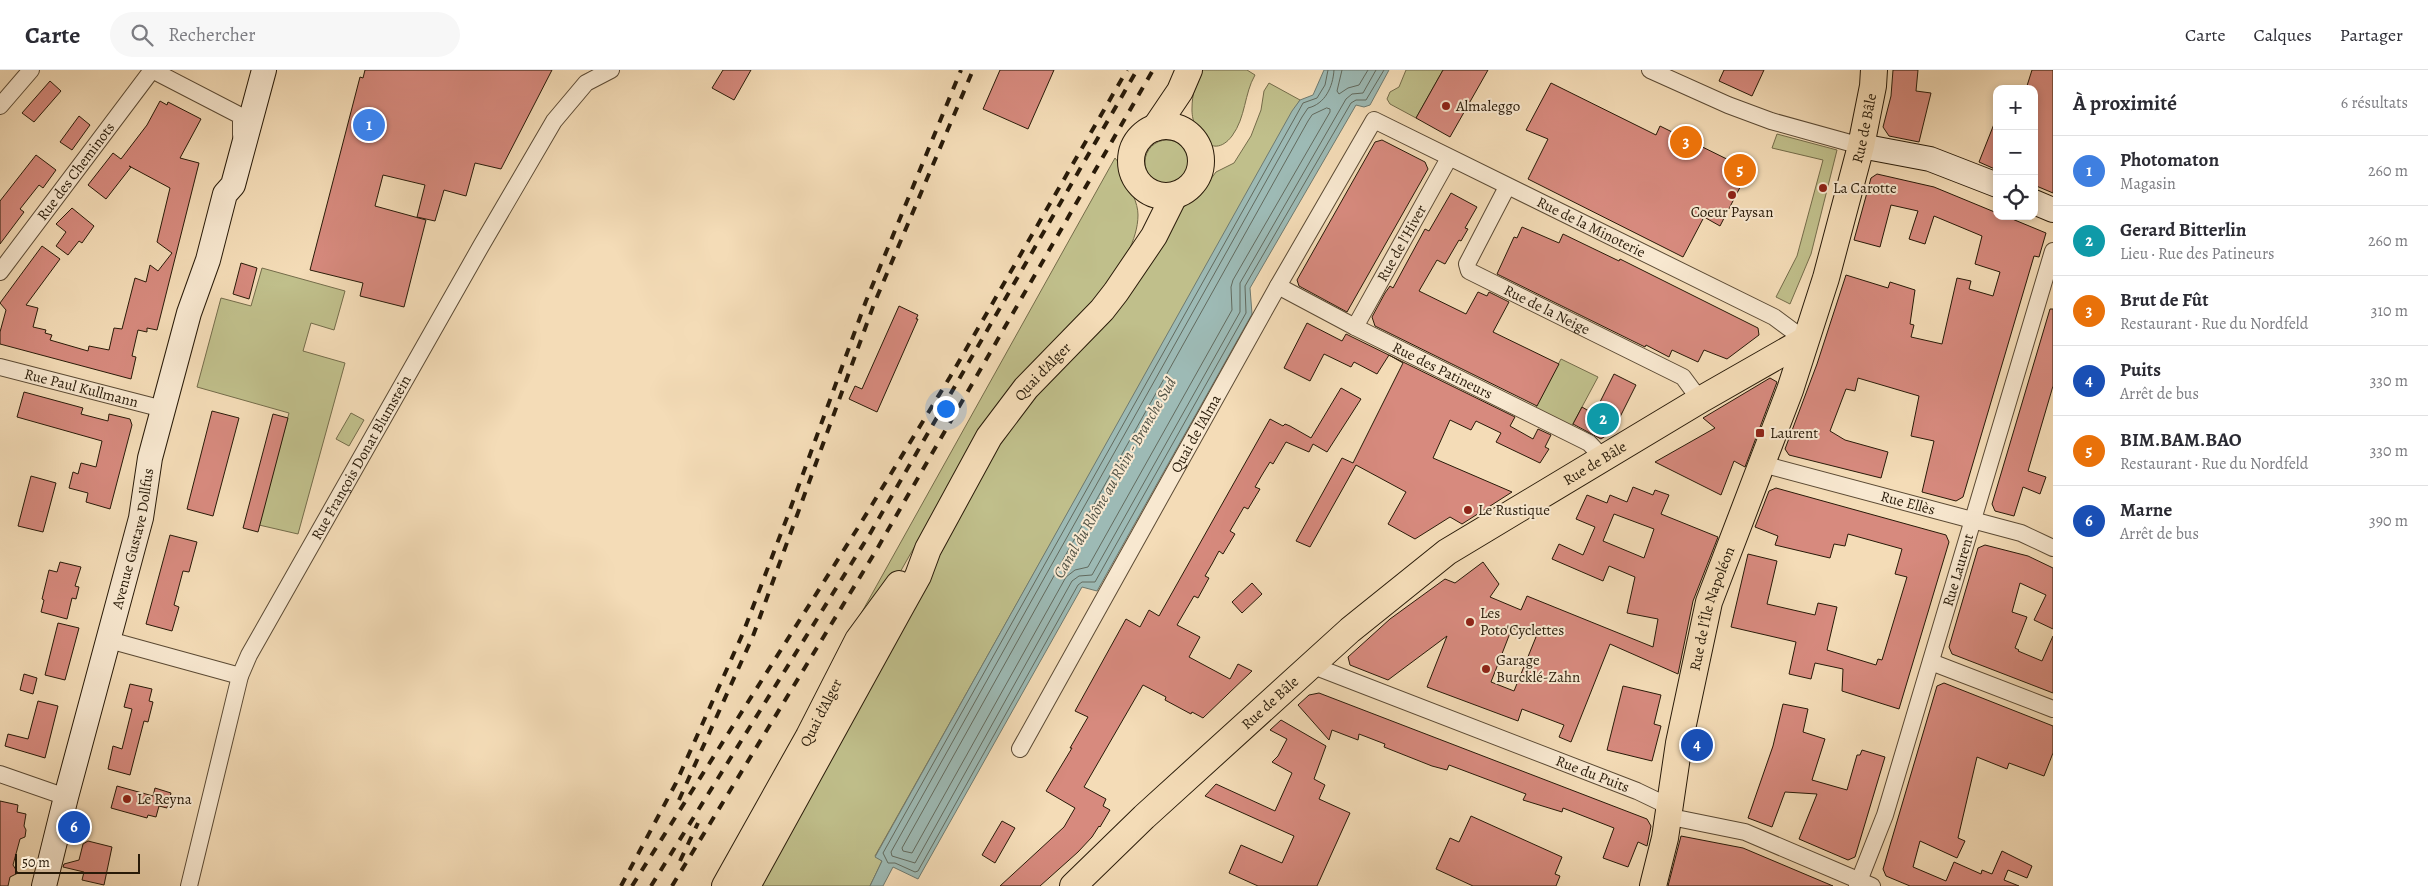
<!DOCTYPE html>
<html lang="fr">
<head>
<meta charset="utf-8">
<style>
	body { margin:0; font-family:Alegreya,serif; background:#f7f7f7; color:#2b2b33 }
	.controls { position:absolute; right:15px; top:15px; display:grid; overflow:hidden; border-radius:10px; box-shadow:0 2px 8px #0003 }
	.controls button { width:45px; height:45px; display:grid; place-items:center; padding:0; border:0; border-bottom:1px solid #e1e1e2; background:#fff; color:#2b2b33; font:25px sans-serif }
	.scale { position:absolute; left:15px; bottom:12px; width:125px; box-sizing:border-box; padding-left:5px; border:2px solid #281a08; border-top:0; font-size:14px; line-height:18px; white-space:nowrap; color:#281a08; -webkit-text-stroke:4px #f8e8d0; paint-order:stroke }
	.you { position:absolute; left:945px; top:338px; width:18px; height:18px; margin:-12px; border:4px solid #fff; border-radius:50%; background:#1a73e8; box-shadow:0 0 0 8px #1a73e833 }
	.badge { display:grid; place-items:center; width:32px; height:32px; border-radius:50%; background:#0f766e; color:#fff; font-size:16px; font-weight:700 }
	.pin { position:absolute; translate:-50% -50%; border:2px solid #fff; box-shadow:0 1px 5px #0006 }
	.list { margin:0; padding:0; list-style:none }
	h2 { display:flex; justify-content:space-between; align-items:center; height:65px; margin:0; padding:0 20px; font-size:21px }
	h2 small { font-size:16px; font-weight:400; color:#7c7c81 }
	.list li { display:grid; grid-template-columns:32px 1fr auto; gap:15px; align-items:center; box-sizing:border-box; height:70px; padding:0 20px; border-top:1px solid #e1e1e2 }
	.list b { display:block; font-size:19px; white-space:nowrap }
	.list p { margin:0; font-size:16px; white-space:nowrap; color:#7c7c81 }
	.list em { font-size:16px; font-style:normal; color:#7c7c81 }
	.icon { flex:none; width:28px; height:28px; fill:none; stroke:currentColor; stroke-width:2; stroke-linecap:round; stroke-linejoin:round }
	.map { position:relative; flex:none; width:2053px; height:816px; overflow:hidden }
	header { display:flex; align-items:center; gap:30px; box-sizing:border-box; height:70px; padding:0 25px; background:#fff; border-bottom:1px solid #e1e1e2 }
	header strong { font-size:24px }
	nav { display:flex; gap:28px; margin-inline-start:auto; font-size:18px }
	.search { width:350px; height:45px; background:#f7f7f7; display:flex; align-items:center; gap:12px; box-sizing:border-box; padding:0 18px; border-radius:28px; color:#7c7c81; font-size:19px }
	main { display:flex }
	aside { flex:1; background:#fff }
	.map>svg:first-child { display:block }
	.green { fill:#c0bf8b; stroke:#746c4a }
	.water { fill:#9dbab5; stroke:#6e7a70 }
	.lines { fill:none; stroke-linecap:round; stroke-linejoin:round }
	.shore { stroke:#626a5e; stroke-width:1 }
	.building { fill:#d78a7e; stroke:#281a08; fill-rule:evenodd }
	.minor-casing { stroke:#5b4a34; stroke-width:18 }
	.secondary-casing { stroke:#281a08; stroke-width:26 }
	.primary-casing { stroke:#281a08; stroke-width:28 }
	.minor { stroke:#f8e8d0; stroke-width:16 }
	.secondary { stroke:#f8e8d0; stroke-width:24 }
	.primary { stroke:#f4dcb7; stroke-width:26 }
	.rail { stroke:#281a08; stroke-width:4; stroke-dasharray:9 9; stroke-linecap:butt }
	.poi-dot { fill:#8f2418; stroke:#f8e8d0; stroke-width:2 }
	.labels { text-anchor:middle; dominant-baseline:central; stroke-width:4; stroke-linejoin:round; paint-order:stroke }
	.poi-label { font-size:15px; fill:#281a08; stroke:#f8e8d0; text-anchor:start }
	.street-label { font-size:15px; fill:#281a08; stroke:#f8e8d0 }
	.water-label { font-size:16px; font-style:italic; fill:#515245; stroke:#f8e8d0 }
</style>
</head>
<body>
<header>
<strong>Carte</strong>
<div class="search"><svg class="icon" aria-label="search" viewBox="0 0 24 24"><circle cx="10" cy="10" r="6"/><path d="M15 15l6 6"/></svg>Rechercher</div>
<nav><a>Carte</a><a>Calques</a><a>Partager</a></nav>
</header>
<main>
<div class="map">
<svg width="2053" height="816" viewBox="0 0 2053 816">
	<rect width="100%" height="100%" fill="#f4dcb7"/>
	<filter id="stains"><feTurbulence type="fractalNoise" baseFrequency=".004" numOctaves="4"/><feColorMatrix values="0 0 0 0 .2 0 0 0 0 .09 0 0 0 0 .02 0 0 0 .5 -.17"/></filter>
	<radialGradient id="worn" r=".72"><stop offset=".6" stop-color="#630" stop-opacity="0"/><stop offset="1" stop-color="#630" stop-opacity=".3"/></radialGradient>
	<!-- green -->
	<path class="green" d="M1200 0H1247L1255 5C1244 24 1246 47 1232 66 1211 93 1191 60 1192 38 1192 25 1196 12 1200 0Z
		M1406 0H1443L1416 48 1390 34 1387 29 1390 22 1399 17Z
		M1269 13 1300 30 875 786 882 791 870 816H754L994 377 1176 140 1201 122 1216 102 1234 93 1251 66 1261 40 1264 21Z
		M1777 64 1837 80 1811 184 1790 234 1776 227 1797 186 1823 90 1772 78Z
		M1145 92a22 22 0 1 1 44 0a22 22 0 1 1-44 0Z
		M1115 88C1121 95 1122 101 1126 109 1130 120 1138 132 1138 145 1138 170 1121 196 1108 216L981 360 899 504 858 549Z
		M262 198 345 221 334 260 311 253 303 281 345 293 298 464 259 455 289 343 197 317 221 228 251 236Z
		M1561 289 1598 307 1568 363 1532 345Z
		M351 343 364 350 349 376 336 369Z"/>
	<!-- water -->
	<path class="water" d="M1324 0H1389L1370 35 1364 37 1356 35 1250 218 1252 244 1097 521 1082 517 918 809 893 797 883 816H870L882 791 875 787 1292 41 1300 30 1313 25Z"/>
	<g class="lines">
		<!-- shore -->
		<path class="shore" d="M1328 0 1325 15 1317 28 1303 33 1297 44 883 783 888 793H895L915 802 918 801 1078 515 1082 512H1095L1246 243 1245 216 1351 33 1356 30H1366L1384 0
			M1334 0C1333 17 1325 34 1308 38L1302 47 891 782 892 786 915 793 1072 511 1079 506 1092 505 1240 242V213L1346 29 1352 24 1363 23 1376 0
			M1342 0 1337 21 1339 24 1348 18 1359 15 1368 0
			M1327 38 1330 39V42L1233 210 1231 217 1232 240 1088 497 1075 500 1066 507 912 783 903 781 902 778 1308 51 1312 45Z"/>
	</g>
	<!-- building -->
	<path class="building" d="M365 0H552L501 99 475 93 466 126 444 120 435 151 417 147 425 115 383 105 375 136 426 150 404 237 360 226 363 213 310 200 360 7 363 8Z
		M723 0H751L734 30 712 18Z
		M1000 0H1054L1028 59 983 39Z
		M1443 0H1488L1450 67 1416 48Z
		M1724 0H1764L1752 26 1719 11Z
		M1893 0H1918L1916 21 1931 23 1919 72 1889 66 1883 57 1891 26Z
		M2032 0H2053V123L2034 115V19H2026Z
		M50 11 61 21 34 52 22 43Z
		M1551 13 1656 65 1660 56 1749 100 1720 156 1704 147 1683 187 1528 109 1548 69 1526 60Z
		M160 31 167 35 168 32 201 49 180 88 199 93 157 260 147 258V262L138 260 132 286 136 287 131 309 0 274V262L6 240 0 233 42 176 60 189 26 235 38 238 33 257 46 260 45 263 52 265 50 270 88 281 89 276 109 280 114 258 122 259 135 208 146 212 150 195 158 201 172 183 157 172 170 118 129 96 131 97 106 129 88 115 113 83 121 89 147 55Z
		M79 46 90 55 72 80 60 72Z
		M1996 49H1997V100L1979 92Z
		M1382 70 1425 92 1428 99 1347 242 1299 216 1297 210 1375 72Z
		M36 85 56 100 43 118 39 115 20 139 24 142 0 174V131Z
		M1877 104 1934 117 1997 143V146H2005L2046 163 2039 187 2034 186 1963 427 1956 431 1922 422 1934 371 1911 366 1919 326 1858 308 1855 321 1846 319 1830 361 1845 370 1888 382 1881 408 1789 385 1785 379 1817 294 1846 205 1888 218 1890 212 1915 220 1910 254 1914 255 1911 267 1942 274 1957 208 1971 211 1969 219 1993 226 2000 202 1975 194 1982 166 1934 146 1925 174 1909 169 1918 141 1891 135 1880 177 1854 170 1871 108Z
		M1451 123 1477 137 1465 158 1468 159 1461 171 1459 170 1445 194 1437 190 1419 221 1466 244 1478 222 1487 226 1489 222 1509 232 1493 262 1559 294 1537 336 1375 256 1372 247 1385 223 1390 216 1393 218 1425 159 1429 161Z
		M72 138 94 156 82 173 79 171 68 185 56 176 66 162 56 154Z
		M1522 157 1559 173 1563 164 1619 191 1620 189 1758 258 1759 265 1727 289 1704 280 1698 292 1672 280 1669 287 1646 275 1645 277 1497 204 1514 167 1517 168Z
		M241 193 257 198 249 229 233 224Z
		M899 236 918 245 916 249H918L877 342 849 329 855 316 862 319Z
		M2050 239H2053V316L2028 401 2046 407 2040 424 2023 417 2014 446 1995 441 1992 434Z
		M1307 253 1342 271 1346 264 1515 347 1510 356 1533 369 1538 359 1551 365 1545 377 1549 379 1540 393 1496 372 1501 363 1476 351 1471 360 1450 350 1433 388 1512 422 1462 454 1450 447 1415 469 1388 454 1406 422 1356 395 1310 477 1296 471 1342 388 1353 393 1403 293 1389 285 1377 304 1354 292 1351 297 1324 284 1310 311 1284 298Z
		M1614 304 1636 315 1613 361 1601 369 1573 354 1582 337 1594 344Z
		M1770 308 1777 312 1745 397 1734 391 1721 425 1655 392 1715 358 1703 348Z
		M1341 318 1361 329 1327 382 1313 374 1309 382 1286 372 1273 394 1270 392 1262 405 1255 417 1260 419 1248 439 1244 437 1230 461 1235 464 1223 484 1219 481 1212 494 1205 506 1209 508 1198 528 1194 526 1177 555 1200 567 1189 587 1230 609 1238 594 1252 601 1203 648 1192 642 1191 644 1165 630 1166 627 1143 615 1084 717 1106 729 1103 736 1110 740 1100 757 1099 756 1092 767 1078 782 1040 816H1000L1064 757 1075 738 1046 721 1072 678H1070L1088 647 1075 641 1126 549 1140 557 1149 540 1159 546 1270 349 1283 356 1285 354 1290 356 1311 368Z
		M24 322 83 338 81 344 108 351 109 344 130 349 132 355 110 439 86 432 88 423 69 418 73 402 78 404 81 393 96 397 102 371 17 347Z
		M212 341 239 348 213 446 187 439Z
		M273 344 288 348 258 462 243 458Z
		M31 406 56 413 43 462 18 456Z
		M1633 417 1653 425 1655 420 1669 425 1661 444 1718 467 1693 531 1678 604 1610 574 1571 672 1559 667 1564 655 1522 639 1518 651 1427 617 1447 566 1388 610 1350 595 1348 587 1390 549 1445 509 1455 513 1483 492 1499 514 1490 527 1521 540 1527 526 1653 577 1658 549 1627 543 1635 507 1609 496 1603 511 1552 489 1559 474 1583 485 1595 457 1576 449 1587 425 1607 433 1610 425 1627 432ZM1614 444 1654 459 1644 488 1603 471ZM1512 558 1536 567 1514 621 1491 612Z
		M1776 418 1946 465 1949 472 1899 639 1842 621 1843 599 1815 593 1811 609 1789 604 1796 572 1731 557 1748 484 1777 491 1767 534 1815 545 1818 533 1837 537 1827 580 1876 595 1878 589 1882 590 1907 507 1895 504 1902 479 1848 464 1845 476 1834 474 1830 488 1775 475 1778 466 1755 457 1769 421Z
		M170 465 197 472 189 502 183 501 174 535 179 537 172 561 146 554Z
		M1985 475 2028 486 2053 498V559L2034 550 2046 525 2020 513 2012 542 2027 547 2015 578 2019 580 2018 581 2042 591 2053 566V623L1952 584 1949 577 1978 478Z
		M60 492 81 497 75 516 79 517 76 529 72 528 67 549 41 542 44 530 42 529 49 500 57 502Z
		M1252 513 1262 524 1242 543 1232 532Z
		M58 553 79 558 65 610 45 605Z
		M24 604 37 608 33 624 20 620Z
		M1944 613 2053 656V683L2044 706 2009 693 2007 699 1977 687 1958 768 1965 771 1957 788 1920 771 1913 797 1946 811 1954 792 1981 804 1982 800 1992 804 2002 781 2032 796 2027 808 2008 800 2004 810 2019 816H1910L1886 806 1883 799 1937 616Z
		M130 614 152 619 149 631 153 632 148 652 144 651 130 705 108 699 113 676 122 679 132 639 124 637Z
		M1623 616 1661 625 1654 654 1661 656 1652 691 1607 680Z
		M1319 623 1647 749 1651 756 1647 776 1638 772 1628 797 1603 788 1614 758 1563 738 1562 742 1523 730 1526 724 1449 695 1447 700 1432 696 1384 677 1385 674 1359 664 1358 670 1332 660 1329 670 1298 635 1309 625Z
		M38 631 58 636 45 688 5 676 8 664 28 669Z
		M1783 634 1808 639 1803 662 1825 669 1812 710 1847 720 1857 685H1860L1862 680 1885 687 1855 787 1848 790 1799 769 1817 724 1785 722 1772 757 1748 748 1773 676Z
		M1281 650 1326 676 1314 709 1325 715 1319 729 1350 743 1317 816H1258L1229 803 1241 775 1282 793 1294 766 1205 726 1216 714 1275 741 1292 703 1272 692 1278 686 1287 669 1270 660Z
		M117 716 153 726 155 718 171 723 167 738 159 736 156 747 148 745 147 748 111 738Z
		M0 731 18 735 17 742 26 744 24 756 26 760 25 767 20 769 13 795 18 803 10 807 8 816H0Z
		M1471 746 1562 787 1555 804 1560 806 1556 816H1473L1436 799 1450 768 1459 772Z
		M1002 751 1015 758 995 793 982 785Z
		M1681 766 1743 778 1833 816H1668Z
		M88 771 112 777 104 815 82 810 84 802 63 797 64 794 79 790 83 774Z"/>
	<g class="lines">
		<!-- minor casing -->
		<g class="minor-casing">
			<g id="minor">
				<path d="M152 0 241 46V65"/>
				<path d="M1650 0 1728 35 1771 51 1861 76"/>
				<path d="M0 36 31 0"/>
				<path id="s1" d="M1507 117 1467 194 1469 201 1683 307 1700 330"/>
				<path id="s2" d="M0 202 152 0"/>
				<path id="s3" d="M1278 216 1355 257 1589 373 1604 389"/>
				<path id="s4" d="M1355 257 1449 88"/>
				<path id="s5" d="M0 297 163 339"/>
				<path id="s6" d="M1762 394 2021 463 2053 478"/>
				<path d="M109 570 240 606"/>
				<path d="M1931 592 2053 639"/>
				<path id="s7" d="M1311 595 1637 721 1660 732 1676 748 1745 762 1872 816"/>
				<path id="s8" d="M1020 679 1278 216 1374 50 1774 247 1805 270"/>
				<path d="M0 704 66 727"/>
				<path id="s9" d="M189 816 240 606 249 585 481 176 554 51 586 13 611 0"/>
				<path id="s10" d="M1857 816 1885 745 2053 181"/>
			</g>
		</g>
		<!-- secondary casing -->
		<g class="secondary-casing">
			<g id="secondary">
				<path d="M1861 76 1930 89 1997 115"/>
				<path d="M2034 132 2053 140"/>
				<path id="s11" d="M44 816 66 727 141 448 150 388 189 243 208 190 225 124 233 115 264 0"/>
			</g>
		</g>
		<!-- primary casing -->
		<g class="primary-casing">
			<g id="primary">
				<circle cx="1166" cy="91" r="35"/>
				<path d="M1155 58 1180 21 1189 0"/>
				<path id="s12" d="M725 816 809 666 858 570 899 514"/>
				<path id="s13" d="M747 816 899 540 918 506 928 479 989 367 1026 318 1102 240 1116 222 1154 166 1174 126"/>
				<path id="s14" d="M1073 816 1144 747 1350 560 1447 482 1700 330 1805 270"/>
				<path id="s15" d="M1653 816 1665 768 1679 673 1709 532 1790 320 1826 208 1861 76 1873 16 1874 0"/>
			</g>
		</g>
		<!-- minor -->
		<use href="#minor" class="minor"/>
		<!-- secondary -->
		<use href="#secondary" class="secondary"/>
		<!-- primary -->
		<use href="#primary" class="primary"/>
		<!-- rail -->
		<path class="rail" d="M679 730 753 566 874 234 973 0
			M680 791 698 753
			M621 816 676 713 743 563 788 445 866 231 961 0
			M632 816 859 456 950 307 1127 0
			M651 816 871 462 1137 0
			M672 816 877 479 1153 0"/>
	</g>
	<!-- markers -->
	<g class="poi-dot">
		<circle cx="1446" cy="36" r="5"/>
		<circle cx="1823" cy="118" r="5"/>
		<circle cx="1732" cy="125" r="5"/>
		<rect x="1755" y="358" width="10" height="10" rx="2.5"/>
		<circle cx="1468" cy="440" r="5"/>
		<circle cx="1470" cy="552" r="5"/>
		<circle cx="1486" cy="599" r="5"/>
		<circle cx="127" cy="729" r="5"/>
	</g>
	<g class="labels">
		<!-- poi labels -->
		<g class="poi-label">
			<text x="1456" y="36">Almaleggo</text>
			<text x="1833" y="118">La Carotte</text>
			<text x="1732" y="142" text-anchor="middle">Coeur Paysan</text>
			<text x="1770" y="363">Laurent</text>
			<text x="1478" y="440">Le Rustique</text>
			<text x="1480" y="543">Les<tspan x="1480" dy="17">Poto'Cyclettes</tspan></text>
			<text x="1496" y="590">Garage<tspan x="1496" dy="17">Burcklé-Zahn</tspan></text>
			<text x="137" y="729">Le Reyna</text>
		</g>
		<!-- street labels -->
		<g class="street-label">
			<text stroke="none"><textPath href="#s15" startOffset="789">Rue de Bâle</textPath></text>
			<text stroke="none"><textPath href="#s2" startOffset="126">Rue des Cheminots</textPath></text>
			<text stroke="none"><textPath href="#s8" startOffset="964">Rue de la Minoterie</textPath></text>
			<text stroke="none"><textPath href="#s4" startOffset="96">Rue de l'Hiver</textPath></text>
			<text stroke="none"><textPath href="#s1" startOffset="181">Rue de la Neige</textPath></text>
			<text stroke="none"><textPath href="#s3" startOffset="185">Rue des Patineurs</textPath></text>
			<text stroke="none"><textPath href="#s13" startOffset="595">Quai d'Alger</textPath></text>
			<text stroke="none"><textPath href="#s5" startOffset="84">Rue Paul Kullmann</textPath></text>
			<text stroke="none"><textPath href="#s8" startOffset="361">Quai de l'Alma</textPath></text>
			<text stroke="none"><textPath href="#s9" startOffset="466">Rue François Donat Blumstein</textPath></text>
			<text stroke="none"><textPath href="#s14" startOffset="674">Rue de Bâle</textPath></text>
			<text stroke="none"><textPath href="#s6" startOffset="151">Rue Ellès</textPath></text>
			<text stroke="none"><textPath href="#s11" startOffset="359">Avenue Gustave Dollfus</textPath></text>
			<text stroke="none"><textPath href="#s10" startOffset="332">Rue Laurent</textPath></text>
			<text stroke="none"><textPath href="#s15" startOffset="284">Rue de l'Île Napoléon</textPath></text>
			<text stroke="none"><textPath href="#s14" startOffset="269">Rue de Bâle</textPath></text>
			<text stroke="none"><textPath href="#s12" startOffset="198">Quai d'Alger</textPath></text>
			<text stroke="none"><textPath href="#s7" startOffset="302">Rue du Puits</textPath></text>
		</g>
		<!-- water labels -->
		<g class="water-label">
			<text transform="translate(1115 408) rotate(-60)">Canal du Rhône au Rhin - Branche Sud</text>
		</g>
	</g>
	<rect width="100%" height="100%" filter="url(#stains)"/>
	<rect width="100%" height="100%" fill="url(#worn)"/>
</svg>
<div class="controls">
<button>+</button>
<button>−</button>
<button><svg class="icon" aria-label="locate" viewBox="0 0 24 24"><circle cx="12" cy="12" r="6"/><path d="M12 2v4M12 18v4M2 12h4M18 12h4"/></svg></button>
</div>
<div class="scale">50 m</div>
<div class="you"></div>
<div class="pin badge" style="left:369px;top:55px;background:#3f7fe0">1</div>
<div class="pin badge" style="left:1603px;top:349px;background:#0f9aa8">2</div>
<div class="pin badge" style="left:1686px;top:72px;background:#e8710a">3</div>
<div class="pin badge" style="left:1697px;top:675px;background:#1a4fb4">4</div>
<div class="pin badge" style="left:1740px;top:100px;background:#e8710a">5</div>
<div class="pin badge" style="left:74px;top:757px;background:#1a4fb4">6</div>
</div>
<aside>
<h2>À proximité<small>6 résultats</small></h2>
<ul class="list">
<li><span class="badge" style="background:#3f7fe0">1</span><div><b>Photomaton</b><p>Magasin</p></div><em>260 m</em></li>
<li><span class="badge" style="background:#0f9aa8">2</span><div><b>Gerard Bitterlin</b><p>Lieu · Rue des Patineurs</p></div><em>260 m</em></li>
<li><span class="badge" style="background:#e8710a">3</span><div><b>Brut de Fût</b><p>Restaurant · Rue du Nordfeld</p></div><em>310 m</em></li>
<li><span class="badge" style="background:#1a4fb4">4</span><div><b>Puits</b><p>Arrêt de bus</p></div><em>330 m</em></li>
<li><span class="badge" style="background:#e8710a">5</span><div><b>BIM.BAM.BAO</b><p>Restaurant · Rue du Nordfeld</p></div><em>330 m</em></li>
<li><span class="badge" style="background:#1a4fb4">6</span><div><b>Marne</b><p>Arrêt de bus</p></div><em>390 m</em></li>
</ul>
</aside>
</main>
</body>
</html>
